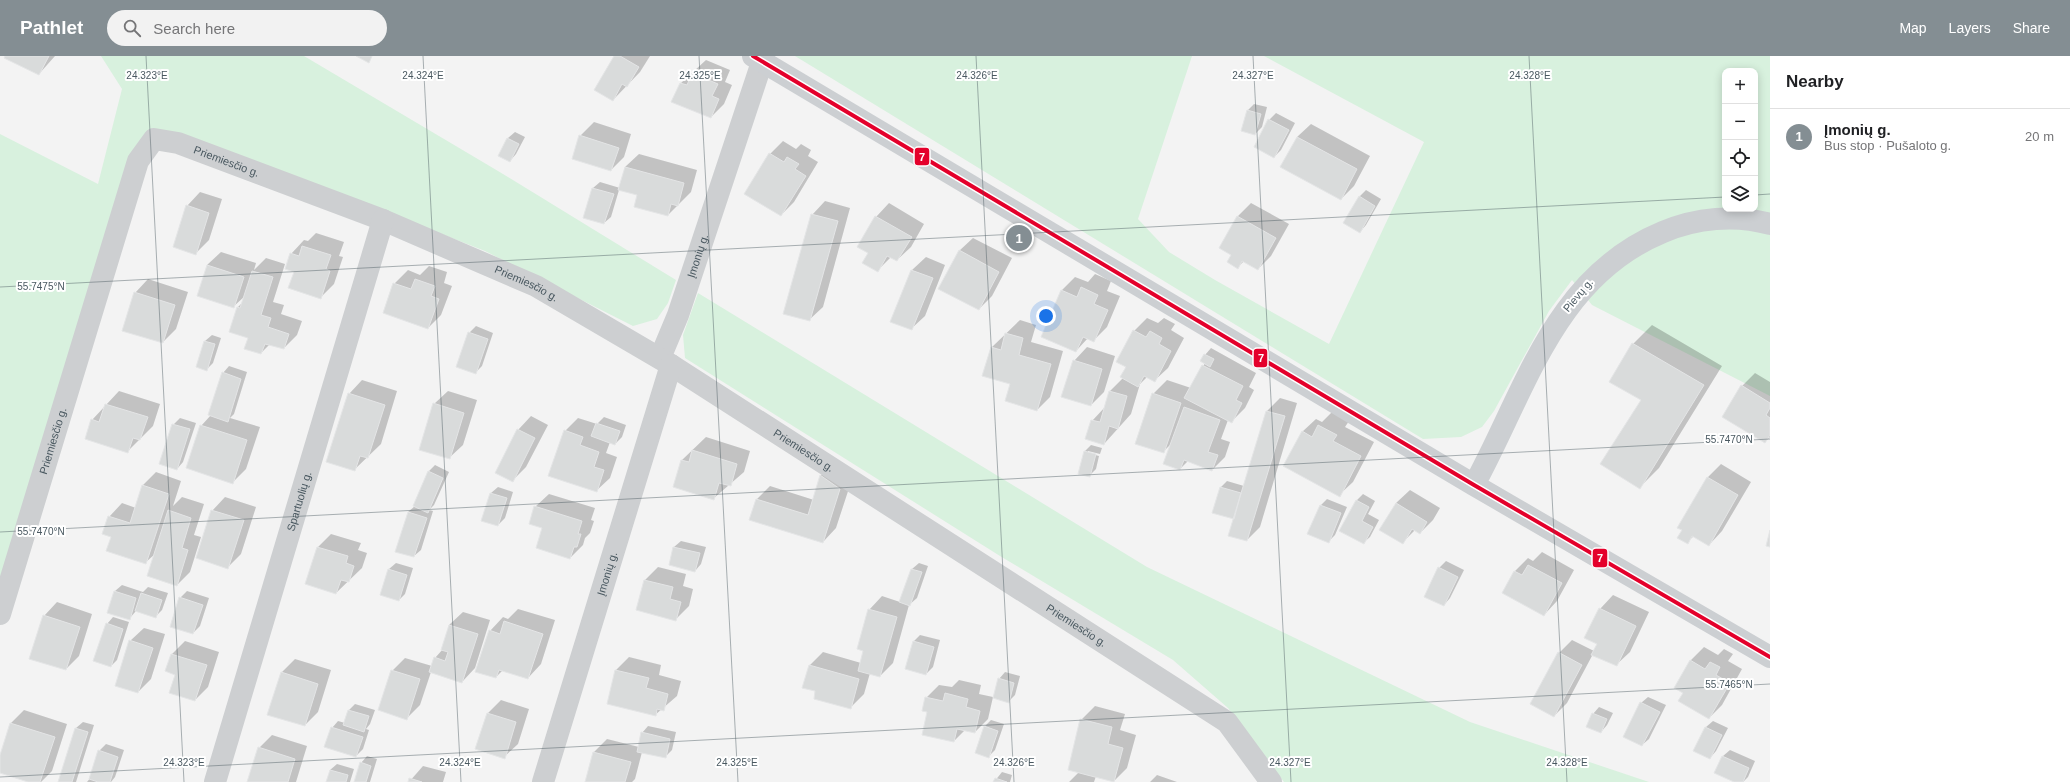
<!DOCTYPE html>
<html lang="en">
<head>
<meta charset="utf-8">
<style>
	body { margin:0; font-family:Helvetica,sans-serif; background:#f2f2f2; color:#202124 }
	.controls { position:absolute; right:12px; top:12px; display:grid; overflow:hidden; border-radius:8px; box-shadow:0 2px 10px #0003 }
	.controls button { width:36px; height:36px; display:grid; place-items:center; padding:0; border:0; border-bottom:1px solid #e0e0e0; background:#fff; color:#202124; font:20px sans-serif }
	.you { position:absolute; left:1046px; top:260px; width:14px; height:14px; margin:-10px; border:3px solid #fff; border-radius:50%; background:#1a73e8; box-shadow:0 0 0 6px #1a73e833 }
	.badge { display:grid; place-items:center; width:26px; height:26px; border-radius:50%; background:#848e93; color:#fff; font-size:13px; font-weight:700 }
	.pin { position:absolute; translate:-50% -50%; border:2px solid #fff; box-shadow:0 1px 4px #0006 }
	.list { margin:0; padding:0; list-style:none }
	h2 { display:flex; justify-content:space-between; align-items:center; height:52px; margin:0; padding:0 16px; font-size:17px }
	h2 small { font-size:13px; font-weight:400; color:#757577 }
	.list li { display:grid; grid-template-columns:26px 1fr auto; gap:12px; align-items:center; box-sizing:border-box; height:56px; padding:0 16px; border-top:1px solid #e0e0e0 }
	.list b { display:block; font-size:15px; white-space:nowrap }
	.list p { margin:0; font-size:13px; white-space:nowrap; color:#757577 }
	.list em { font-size:13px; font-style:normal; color:#757577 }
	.icon { flex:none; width:22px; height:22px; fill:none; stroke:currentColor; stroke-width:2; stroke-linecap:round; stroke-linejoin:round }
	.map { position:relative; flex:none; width:1770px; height:726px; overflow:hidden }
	header { display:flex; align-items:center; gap:24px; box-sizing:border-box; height:56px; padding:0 20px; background:#848e93; color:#fff }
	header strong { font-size:19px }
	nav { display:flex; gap:22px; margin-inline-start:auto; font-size:14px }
	.search { width:280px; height:36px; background:#f2f2f2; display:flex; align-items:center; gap:10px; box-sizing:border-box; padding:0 14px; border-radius:22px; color:#757577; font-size:15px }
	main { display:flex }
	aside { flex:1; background:#fff }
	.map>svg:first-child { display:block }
	.green { fill:#d8f1de; fill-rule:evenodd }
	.shadow { fill:#0003 }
	.building { fill:#d9dbdb; stroke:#e4e5e6 }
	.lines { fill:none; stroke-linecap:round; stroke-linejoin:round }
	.street { stroke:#cdcfd1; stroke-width:22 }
	.secondary { stroke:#cccfd2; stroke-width:22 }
	.bus-1-casing { stroke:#fff; stroke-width:7 }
	.bus-1 { stroke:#e4002b; stroke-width:4 }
	.ticks { fill:none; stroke:#495860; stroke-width:1; stroke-opacity:0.45 }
	.labels { text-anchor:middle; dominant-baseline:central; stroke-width:4; stroke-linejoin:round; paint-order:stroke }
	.street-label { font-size:11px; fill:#495860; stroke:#fff }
	.ticks-label { font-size:10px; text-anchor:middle; fill:#495860; stroke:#fff; stroke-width:4; stroke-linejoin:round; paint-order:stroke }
	.line-badge { stroke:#fff; stroke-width:1.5 }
	.badge-label { font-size:11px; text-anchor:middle; font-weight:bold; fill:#fff }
</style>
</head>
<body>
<header>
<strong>Pathlet</strong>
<div class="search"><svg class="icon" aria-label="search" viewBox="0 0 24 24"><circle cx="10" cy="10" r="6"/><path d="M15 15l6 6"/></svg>Search here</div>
<nav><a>Map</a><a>Layers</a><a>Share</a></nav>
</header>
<main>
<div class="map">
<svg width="1770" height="726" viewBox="0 0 1770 726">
	<rect width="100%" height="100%" fill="#f3f3f3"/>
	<!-- green -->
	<path class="green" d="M101 0H304L498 115 676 224 668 247 657 263 633 270 485 195 370 150 148 77 0 558V78L98 128 122 33Z
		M795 0H1192L1138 163 1169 196 1215 224 1329 288 1424 86 1264 0H1770V340L1592 249 1572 224 1549 255 1494 355 1482 371 1461 381 1423 383ZM1725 15H1755V153H1725Z
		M698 237 1147 511 1470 666 1649 726H1284L1228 652 1173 604 1000 500 685 302 683 279Z"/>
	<!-- shadow -->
	<path class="shadow" d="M6 0H55L39 18Z
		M615 0H650L640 16 613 44Z
		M706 4 730 14 725 26 732 29 724 48 711 61 681 27Z
		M1254 48 1267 51 1262 71 1255 78 1248 54Z
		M1276 57 1295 67 1281 94 1274 101 1269 64Z
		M594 66 631 78 624 101 611 114 580 80Z
		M1311 68 1370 100 1354 130 1341 143 1297 81Z
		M515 76 525 81 516 98 510 105 499 99 508 82Z
		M783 85 796 93 801 88 811 94 808 100 818 106 794 146 781 159 770 98Z
		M639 98 697 114 691 136 668 159 638 138 619 134 611 161 604 167 584 161 593 132 600 126 620 132 625 111Z
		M1366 134 1381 143 1366 169 1360 176 1359 141Z
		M200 136 222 143 209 184 196 197 187 150Z
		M825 145 850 152 823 251 809 264 812 159Z
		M889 147 924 168 911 191 897 204 891 201 877 215 869 196 876 161Z
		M1251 147 1289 168 1271 200 1258 213 1244 205 1238 211 1233 198 1220 191 1238 160Z
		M316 177 344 186 339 200 343 201 334 228 321 241 295 215 291 198 304 184 308 185Z
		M973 182 1012 202 992 240 979 253 959 195Z
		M221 196 256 207 254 214 266 202 285 208 273 246 284 249 281 258 302 265 297 279 284 292 270 288 261 297 249 282 230 276 238 251 242 247 245 240 233 251 207 209Z
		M926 201 945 209 925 260 911 273 892 266 912 214Z
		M429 210 447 216 444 227 452 230 441 259 428 272 394 228 408 214 420 219Z
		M1095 218 1111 225 1107 235 1120 240 1107 271 1093 285 1088 282 1076 295 1042 280 1062 234 1075 221 1088 226Z
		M148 223 188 236 176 273 163 286 135 237Z
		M1147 262 1158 267 1164 262 1175 268 1171 274 1184 282 1168 312 1154 325 1147 321 1140 328 1131 358 1104 388 1092 365 1105 351 1110 335 1123 322 1134 275Z
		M1020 264 1036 269 1031 286 1063 295 1050 341 1037 354 1012 328 992 291Z
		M1652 269 1722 310 1659 412 1640 431 1642 344 1633 288Z
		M476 270 493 277 482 310 475 317 469 277Z
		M212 279 221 282 213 307 206 314 205 285Z
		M1087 291 1115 300 1104 336 1091 349 1074 305Z
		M1211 292 1256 317 1249 331 1254 334 1245 352 1231 366 1228 364 1221 383 1230 386 1225 401 1212 414 1188 405 1180 413 1171 388 1163 396 1153 338 1167 324 1191 332 1205 307V299Z
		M229 310 247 316 234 358 230 362 260 371 246 413 233 426 201 370 211 359 223 317Z
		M1755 317 1770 326V381L1765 386 1742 330Z
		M362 324 397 335 381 388 354 414 349 338Z
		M119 335 160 348 153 370 127 396 92 364Z
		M448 335 477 344 463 389 449 402 434 348Z
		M1280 342 1297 347 1260 471 1247 484 1221 431 1227 425 1244 430 1267 355Z
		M1332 356 1349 365 1345 371 1374 386 1353 426 1339 439 1302 376 1316 363 1322 366Z
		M531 360 548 369 526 411 513 424 496 416 518 374Z
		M604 361 626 369 622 381 615 388 610 386 606 397 617 401 610 422 596 435 565 375 578 362 597 368Z
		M180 362 196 367 183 406 177 413 173 369Z
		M706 381 750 395 744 416 714 442 674 430 682 404Z
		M1091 389 1102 392 1100 398 1088 395V397L1099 400 1096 413 1089 420 1085 395Z
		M834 406 853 420 836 472 823 486 757 443 770 430 814 444 821 419Z
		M1721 408 1751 426 1722 475 1709 489 1694 480 1687 486 1707 422Z
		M435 409 449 416 434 449 429 454 433 455 421 494 414 500 408 456 415 450 428 416Z
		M156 416 181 425 173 450 182 441 204 448 194 479 201 481 190 516 177 529 155 498 146 506 112 480 109 461 122 447 136 452 143 429Z
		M498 431 513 436 505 462 498 469 483 464 491 437Z
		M1410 434 1440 452 1433 464 1420 477 1415 474 1402 487 1380 474 1396 447Z
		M549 438 595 452 591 464 594 465 590 477 585 482 583 489 570 502 543 471 535 451Z
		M1363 438 1375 445 1368 458 1379 464 1370 481 1363 487 1340 474 1357 444Z
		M225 441 256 451 241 498 228 511 212 455Z
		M1327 443 1347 451 1335 479 1328 486 1309 477 1321 449Z
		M331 478 361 487 358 494 367 497 362 512 336 537 318 491Z
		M681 485 706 491 701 508 695 515 674 491Z
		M1542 496 1574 514 1557 545 1544 559 1515 515 1528 502 1533 505Z
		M1446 505 1464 514 1450 542 1444 549 1439 512Z
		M396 507 413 512 405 538 399 544 381 539 389 513Z
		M919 507 928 510 917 542 909 549 893 607 880 620 870 617 864 638 851 651 817 635 809 610 823 596 861 607 865 594 869 554 882 540 900 546 912 513Z
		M658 511 686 518 683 530 693 533 689 550 675 564 637 553 645 524Z
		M122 529 143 536 148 531 168 537 162 554 155 561 136 555 129 563 109 556 115 535Z
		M187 535 209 542 200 570 193 577 180 542Z
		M1613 539 1649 556 1630 596 1616 609 1593 598 1567 647 1554 660 1559 597 1572 584 1594 595 1598 588 1600 553Z
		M57 546 92 558 79 600 66 613 44 560Z
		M518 553 555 564 541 608 528 622 503 614 496 621 490 575 503 561 508 563Z
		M463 556 490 564 475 612 462 626 431 616 420 649 407 662 392 615 405 602 432 610 435 602 443 593 449 569Z
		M113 561 129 566 117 604 111 610 107 568Z
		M144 572 165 578 151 623 138 636 130 585Z
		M920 579 940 584 933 611 926 618 906 612 914 585Z
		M185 585 219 596 208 631 195 644 176 618 166 615 172 598Z
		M1704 591 1718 599 1724 593 1733 598 1728 605 1742 613 1722 649 1709 662 1684 637 1675 632 1691 604Z
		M629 601 661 609 659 619 681 625 677 640 655 659 616 614Z
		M295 603 331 614 318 656 305 669 269 658 282 616Z
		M1005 616 1020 620 1015 639 1008 646 999 623Z
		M959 624 981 629 979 638 993 641 988 663 975 676 965 674 954 685 928 656 926 642 939 629 952 631Z
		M1648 641 1666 649 1649 683 1642 689 1641 647Z
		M501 644 529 653 518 688 504 701 488 657Z
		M355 648 375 654 370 668 366 673 369 674 363 693 356 700 332 672 338 665 345 667 349 654Z
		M1095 650 1125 658 1120 674 1136 679 1127 712 1114 725 1096 720 1094 726H1069L1079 716 1081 664Z
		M1599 651 1613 657 1607 669 1601 676 1593 658Z
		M24 654 67 668 52 715 41 726H32L0 716V702L11 667Z
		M991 664 1004 668 995 694 988 701 976 696 985 670Z
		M1713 665 1728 672 1716 695 1710 702 1694 694 1706 671Z
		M83 666 94 669 76 726H59L76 672Z
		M648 670 676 676 672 694 665 701 642 696 635 723 632 726H586L594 696 607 683 639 691 642 677Z
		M272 679 307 690 296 726H248L259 692Z
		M106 688 124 694 115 721 111 726H87L91 721 99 695Z
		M1730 694 1755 705 1748 721 1743 726H1737L1716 717 1723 700Z
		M367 700 377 703 370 726H355L361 707Z
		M337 708 354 713 350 726H327L330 714Z
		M423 710 446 716 443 726H409Z
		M1002 716 1012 719 1010 726H994Z
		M1157 719 1177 726H1150Z"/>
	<!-- building -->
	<path class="building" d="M5 0H49L39 19 4 2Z
		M356 0H372L369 7Z
		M614 0H620L639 11 627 31 622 28 613 45 594 34Z
		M692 17 718 28 712 40 719 43 711 62 671 46 680 27 687 29Z
		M1247 54 1261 58 1255 79 1241 75Z
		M1268 63 1289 74 1274 102 1254 91Z
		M579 79 619 92 611 115 572 103Z
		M1297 81 1357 113 1341 144 1280 111Z
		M507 82 519 88 510 106 498 100Z
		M769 97 784 106 787 101 799 108 795 113 806 120 781 160 744 138Z
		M625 111 684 127 678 150 671 148 668 160 634 151 637 139 618 134Z
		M592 132 614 138 604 168 583 162Z
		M1359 140 1375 150 1360 177 1343 167Z
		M186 149 209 157 196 199 173 191Z
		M811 158 838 165 810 265 783 258Z
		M875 160 912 181 897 205 887 200 878 216 862 207 868 197 857 191Z
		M1237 160 1276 182 1258 214 1242 205 1238 213 1227 206 1231 199 1219 192Z
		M302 190 331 199 326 213 330 215 321 243 288 232 294 216 285 213 290 197 299 200Z
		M959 194 999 216 979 254 938 233Z
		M207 209 244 221 234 252 197 240Z
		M911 214 933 222 912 274 890 266Z
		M252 215 273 221 261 259 271 262 268 271 289 278 284 293 265 288 261 298 244 293 248 282 229 276 237 251 240 252Z
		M415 223 435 230 431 240 439 243 428 273 383 257 393 227 411 233Z
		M1081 231 1098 239 1094 248 1108 254 1094 286 1083 281 1076 296 1041 281 1061 234 1077 241Z
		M134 236 175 249 163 287 122 275Z
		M1133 274 1146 281 1150 275 1162 282 1159 288 1171 295 1155 326 1144 320 1138 331 1120 321 1126 311 1116 306Z
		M468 276 488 283 476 318 456 311Z
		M1005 277 1023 282 1019 299 1051 308 1037 355 1005 345 1010 328 982 320 991 291 1001 294Z
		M204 285 215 288 207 315 196 311Z
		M1632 287 1704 329 1640 433 1600 408 1641 344 1609 326Z
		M1204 298 1214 303 1210 311 1200 305Z
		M1073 304 1102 313 1091 350 1061 341Z
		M1202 309 1243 330 1236 344 1242 347 1232 367 1184 342Z
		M222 316 241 323 228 366 208 359Z
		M1741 329 1770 347V352L1766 359 1770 362V379L1765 387 1722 361Z
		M1109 335 1127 340 1118 373 1109 370 1104 389 1085 383 1091 364 1100 366Z
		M348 337 385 349 368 402 360 400 355 415 326 406Z
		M1152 337 1181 347 1164 397 1135 388Z
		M433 347 464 357 450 403 419 394Z
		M105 348 148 361 140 384 133 382 128 397 85 383 91 363 99 366Z
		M1184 351 1220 364 1208 396 1218 399 1212 415 1184 404 1180 414 1163 408Z
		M1266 355 1285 360 1247 485 1228 480Z
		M596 367 620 375 615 389 591 380Z
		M172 368 190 373 177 414 159 408Z
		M200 369 247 384 233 428 186 412Z
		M1318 369 1337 379 1333 385 1361 400 1340 441 1283 410 1302 375 1312 381Z
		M517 373 535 382 513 426 495 417Z
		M564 374 583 381 580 389 599 396 594 411 604 414 597 436 548 420Z
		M692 394 737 408 731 430 719 427 714 444 673 431 681 404 689 406Z
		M1084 395 1096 398 1090 421 1078 418Z
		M428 415 443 422 428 457 413 450Z
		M820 419 840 433 823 487 749 464 756 443 808 459Z
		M1707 421 1738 439 1709 490 1692 480 1688 488 1677 482 1682 474 1677 472Z
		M142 429 169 438 146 508 106 495 111 481 102 478 108 460 130 467Z
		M1220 431 1241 437 1234 463 1212 457Z
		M490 437 507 442 498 470 481 465Z
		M1356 444 1369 451 1362 465 1373 471 1364 488 1339 475Z
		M1396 447 1427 466 1420 478 1412 473 1403 488 1379 474Z
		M1320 449 1341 457 1329 487 1307 478Z
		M534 450 582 465 578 478H581L577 491H574L570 503 536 492 542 472 529 468Z
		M168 454 191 462 182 492 188 494 177 530 147 520Z
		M211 454 244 464 228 513 196 502Z
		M408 456 427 462 414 501 395 496Z
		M1770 474V491L1766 490Z
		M317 491 348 500 346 507 354 510 349 526 341 524 336 538 305 528Z
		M673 491 700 497 695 516 669 509Z
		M1528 509 1562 527 1544 560 1502 537 1514 515 1522 519Z
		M1438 511 1458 521 1444 550 1424 541Z
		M388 513 407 519 399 545 380 539Z
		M911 513 922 516 910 550 899 546Z
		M644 524 673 531 670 543 681 546 676 565 636 554Z
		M114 535 136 542 130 564 107 557Z
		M141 537 162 544 156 562 135 555Z
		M179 541 203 549 193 578 170 571Z
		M1599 552 1636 570 1617 610 1591 599 1597 588 1584 582Z
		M868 553 897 561 880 621 858 615 863 595 857 593Z
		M43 559 80 571 66 614 29 603Z
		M504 565 543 578 528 623 499 614 496 622 475 616 489 574 500 578Z
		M106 567 123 573 111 611 93 605Z
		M449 569 478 578 462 627 429 616 434 601 445 605 448 596 441 594Z
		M129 584 153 592 138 637 115 630Z
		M913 585 934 591 926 619 905 613Z
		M1558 596 1582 609 1554 661 1530 648Z
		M171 598 207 609 195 645 169 637 175 619 165 615Z
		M1690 604 1705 613 1710 606 1720 611 1716 619 1730 627 1709 663 1678 645 1683 637 1674 632Z
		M809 609 859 623 851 653 814 643 815 635 802 632Z
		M391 614 420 623 407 664 378 654Z
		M615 614 649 622 646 632 668 638 664 655 657 653 656 660 607 648Z
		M281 616 318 628 305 670 267 659Z
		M998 622 1014 627 1009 647 993 642Z
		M945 637 968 643 966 651 980 655 975 677 957 673 954 686 922 679 927 656 922 655 925 641 943 645Z
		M1640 646 1660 656 1642 690 1623 681Z
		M348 654 369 660 364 676 343 669Z
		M487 657 516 666 505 703 475 693Z
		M1592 657 1607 663 1601 677 1586 671Z
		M1080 663 1112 671 1108 688 1123 692 1114 726 1068 714Z
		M10 667 55 681 40 726H28L0 717V699Z
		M984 670 998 675 989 702 975 697Z
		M331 671 363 681 356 701 324 691Z
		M1705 671 1722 679 1710 703 1693 695Z
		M75 672 88 676 72 726H58Z
		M641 676 670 683 666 702 637 696Z
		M258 691 295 703 288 726H247Z
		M98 694 118 701 110 726H98L89 723Z
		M593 696 631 706 625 726H585Z
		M1722 700 1749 712 1743 726H1734L1714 717Z
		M360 706 371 710 366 726H354Z
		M330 714 348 719 346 726H326Z
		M409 722 422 726H408Z
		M995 722 1007 726H993Z"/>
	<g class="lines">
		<!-- street -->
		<g class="street">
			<path id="s1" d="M660 302 678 259 764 0"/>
			<path id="s2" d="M0 558 138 105 154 83 178 87 383 164 536 230 671 309 1227 666 1271 726"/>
			<path id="s3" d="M215 726 383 164"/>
			<path id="s4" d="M543 726 671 309"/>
		</g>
		<!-- secondary -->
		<path class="secondary" d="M753 0 1474 429 1770 601
			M1474 429C1526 334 1554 221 1663 176 1696 162 1735 158 1770 168"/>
		<!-- bus-1 casing -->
		<g class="bus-1-casing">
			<path id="bus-1" d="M753 0 1474 429 1770 601"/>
		</g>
		<!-- bus-1 -->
		<use href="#bus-1" class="bus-1"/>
	</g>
	<!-- ticks -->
	<path class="ticks" d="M146 0 184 726M423 0 461 726M699 0 738 726M976 0 1014 726M1253 0 1291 726M1529 0 1567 726M1755 139 1770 138M0 231 1725 141M0 476 1770 383M0 721 1770 628"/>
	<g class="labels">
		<!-- street labels -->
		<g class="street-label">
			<text stroke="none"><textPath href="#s2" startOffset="577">Priemiesčio g.</textPath></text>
			<text stroke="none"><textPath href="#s1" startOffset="109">Įmonių g.</textPath></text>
			<text stroke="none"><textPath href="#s2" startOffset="901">Priemiesčio g.</textPath></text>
			<text transform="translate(1578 239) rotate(-50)">Pievų g.</text>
			<text stroke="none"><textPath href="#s2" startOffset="181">Priemiesčio g.</textPath></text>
			<text stroke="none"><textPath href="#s2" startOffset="1225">Priemiesčio g.</textPath></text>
			<text stroke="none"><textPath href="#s3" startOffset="293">Spartuolių g.</textPath></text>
			<text stroke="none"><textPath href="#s4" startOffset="218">Įmonių g.</textPath></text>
			<text stroke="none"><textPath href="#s2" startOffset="1549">Priemiesčio g.</textPath></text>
		</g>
	</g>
	<g class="ticks-label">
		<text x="147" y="23">24.323°E</text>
		<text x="423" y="23">24.324°E</text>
		<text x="700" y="23">24.325°E</text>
		<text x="977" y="23">24.326°E</text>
		<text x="1253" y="23">24.327°E</text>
		<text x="1530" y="23">24.328°E</text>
		<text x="41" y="234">55.7475°N</text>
		<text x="1729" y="387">55.7470°N</text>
		<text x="41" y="479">55.7470°N</text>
		<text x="1729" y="632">55.7465°N</text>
		<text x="184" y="710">24.323°E</text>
		<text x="460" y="710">24.324°E</text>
		<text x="737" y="710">24.325°E</text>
		<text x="1014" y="710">24.326°E</text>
		<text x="1290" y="710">24.327°E</text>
		<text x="1567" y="710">24.328°E</text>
	</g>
	<g class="line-badge">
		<rect x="914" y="91" width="16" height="19" rx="4" fill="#e4002b"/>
		<rect x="1253" y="292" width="15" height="20" rx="4" fill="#e4002b"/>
		<rect x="1592" y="492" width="16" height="20" rx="4" fill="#e4002b"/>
	</g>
	<g class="badge-label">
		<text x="922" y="105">7</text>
		<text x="1261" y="306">7</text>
		<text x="1600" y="506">7</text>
	</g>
</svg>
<div class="controls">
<button>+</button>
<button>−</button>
<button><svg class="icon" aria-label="locate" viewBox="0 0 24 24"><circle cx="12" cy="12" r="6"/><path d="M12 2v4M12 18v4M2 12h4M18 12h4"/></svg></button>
<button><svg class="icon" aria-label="layers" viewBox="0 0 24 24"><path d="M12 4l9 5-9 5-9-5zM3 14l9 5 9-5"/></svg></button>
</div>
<div class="you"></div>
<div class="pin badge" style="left:1019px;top:182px">1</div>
</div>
<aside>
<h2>Nearby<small></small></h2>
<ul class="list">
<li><span class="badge">1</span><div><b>Įmonių g.</b><p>Bus stop · Pušaloto g.</p></div><em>20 m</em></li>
</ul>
</aside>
</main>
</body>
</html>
